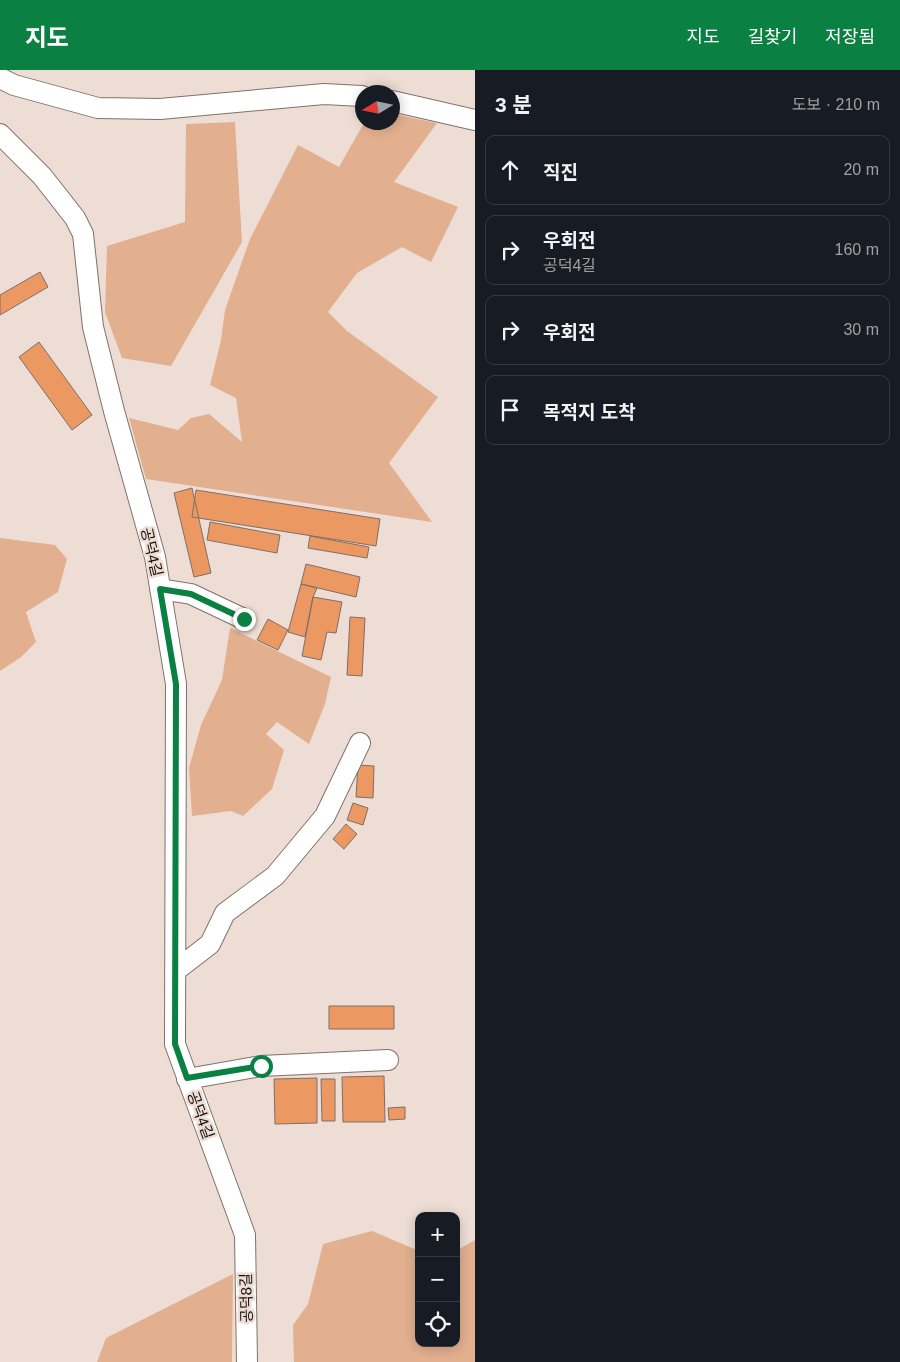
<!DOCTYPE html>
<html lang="ko">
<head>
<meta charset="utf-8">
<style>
	body { margin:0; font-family:Helvetica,"Noto Sans KR",sans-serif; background:#242831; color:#f1f3f6 }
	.controls { position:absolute; right:15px; bottom:15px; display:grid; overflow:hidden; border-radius:10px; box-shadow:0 2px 12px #0003 }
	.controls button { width:45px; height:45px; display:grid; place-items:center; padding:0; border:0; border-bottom:1px solid #363941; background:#171b24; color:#f1f3f6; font:25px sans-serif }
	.compass { position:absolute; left:355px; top:15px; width:45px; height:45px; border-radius:50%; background:#171b24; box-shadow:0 2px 12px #0003; rotate:260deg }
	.stop { position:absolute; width:15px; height:15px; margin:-11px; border:4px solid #0b8043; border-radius:50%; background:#fff }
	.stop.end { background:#0b8043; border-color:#fff; box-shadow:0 1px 5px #0008 }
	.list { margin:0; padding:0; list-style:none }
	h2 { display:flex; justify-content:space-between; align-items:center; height:65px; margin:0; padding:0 20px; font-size:21px }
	h2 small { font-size:16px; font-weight:400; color:#9ea1a6 }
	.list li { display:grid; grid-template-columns:32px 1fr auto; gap:15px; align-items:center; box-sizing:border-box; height:70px; margin:0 10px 10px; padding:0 10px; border:1px solid #363941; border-radius:10px }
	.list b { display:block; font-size:19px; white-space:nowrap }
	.list p { margin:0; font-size:16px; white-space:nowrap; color:#9ea1a6 }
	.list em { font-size:16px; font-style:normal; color:#9ea1a6 }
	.icon { flex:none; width:28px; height:28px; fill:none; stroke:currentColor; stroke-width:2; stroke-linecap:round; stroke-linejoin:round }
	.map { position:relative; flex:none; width:475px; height:1292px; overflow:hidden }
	header { display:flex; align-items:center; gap:30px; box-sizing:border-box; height:70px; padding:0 25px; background:#0b8043; color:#fff }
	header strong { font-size:24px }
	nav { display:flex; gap:28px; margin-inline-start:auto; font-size:18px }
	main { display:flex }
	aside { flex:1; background:#171b24 }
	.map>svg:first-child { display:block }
	.green { fill:#e2af8f }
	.building { fill:#ec9863; stroke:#7d6f67 }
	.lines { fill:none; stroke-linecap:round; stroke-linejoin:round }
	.minor-casing { stroke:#807269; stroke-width:22 }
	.minor { stroke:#fff; stroke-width:20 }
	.route { stroke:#0b8043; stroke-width:6 }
	.labels { text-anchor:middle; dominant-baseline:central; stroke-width:5; stroke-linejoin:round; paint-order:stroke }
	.street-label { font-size:15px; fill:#140f0c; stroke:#edddd4 }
</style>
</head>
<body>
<header>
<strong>지도</strong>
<nav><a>지도</a><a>길찾기</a><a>저장됨</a></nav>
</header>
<main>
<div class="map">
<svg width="475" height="1292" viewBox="0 0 475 1292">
	<rect width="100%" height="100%" fill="#edddd4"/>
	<!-- green -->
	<path class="green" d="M393 44 437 53 394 112 458 137 431 192 402 177 357 203 328 242 347 261 438 327 389 393 432 452 146 409 129 348 178 360 191 348 209 344 242 372 236 328 210 315 221 270 225 240 250 169 298 75 339 97 364 53 392 52Z
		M235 52 242 172 171 296 122 288 105 242 107 176 185 152 186 54Z
		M0 468 55 475 67 489 58 522 26 542 36 572 21 587 0 601Z
		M230 558 331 607 325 634 309 674 277 652 266 664 284 680 272 719 243 746 231 741 192 746 189 698 201 655 222 610Z
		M372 1161 419 1181V1273H456V1181L475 1170V1292H294L293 1255 308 1234 323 1174Z
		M233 1204 232 1292H97L106 1268Z"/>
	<!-- building -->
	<path class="building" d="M40 202 48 217 0 245V225Z
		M39 272 92 345 72 360 19 287Z
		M192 418 211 503 194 507 174 423Z
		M196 420 380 449 376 476 192 447Z
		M210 452 280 465 277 483 207 470Z
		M310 466 369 477 367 488 308 478Z
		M306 494 360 507 356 527 301 514Z
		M301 514 317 518 313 527 305 567 288 562Z
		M313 527 342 532 336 563 327 562 321 590 302 586Z
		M350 547 365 548 362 606 347 605Z
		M268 549 288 560 278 580 257 570Z
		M358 695 374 696 373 728 356 727Z
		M353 733 368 738 363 755 347 750Z
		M346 754 357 764 344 779 333 769Z
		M329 936H394V959H329Z
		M384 1006 385 1052H343L342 1007Z
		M317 1008V1053L275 1054 274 1009Z
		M321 1009H335V1051H322Z
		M405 1037V1049L389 1050 388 1038Z"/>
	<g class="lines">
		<!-- minor casing -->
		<g class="minor-casing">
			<path id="minor" d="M0 8 14 15 98 38 160 39 324 24 362 26
				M392 31 475 50
				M0 64 42 106 75 148 83 164 93 257 114 341 155 487 176 614 175 974 245 1165 247 1292
				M160 519 191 524 244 549
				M175 901 210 874 225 843 275 806 325 746 360 673
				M187 1009 261 996 388 990"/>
		</g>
		<!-- minor -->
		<use href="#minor" class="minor"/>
	</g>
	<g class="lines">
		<!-- route -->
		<path class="route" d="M244 549 191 524 160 519 176 614 175 974 187 1008 261 996"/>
	</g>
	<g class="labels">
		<!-- street labels -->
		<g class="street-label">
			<text transform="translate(152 482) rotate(77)">공덕4길</text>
			<text transform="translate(201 1045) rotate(70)">공덕4길</text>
			<text transform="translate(246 1228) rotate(-91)">공덕8길</text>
		</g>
	</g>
</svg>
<div class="controls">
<button>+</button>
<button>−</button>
<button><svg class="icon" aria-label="locate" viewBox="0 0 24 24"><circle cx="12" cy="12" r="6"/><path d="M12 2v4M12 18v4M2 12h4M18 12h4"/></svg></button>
</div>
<svg class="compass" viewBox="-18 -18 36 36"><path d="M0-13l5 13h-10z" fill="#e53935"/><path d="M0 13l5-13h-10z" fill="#9ea1a6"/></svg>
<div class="stop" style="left:261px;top:996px"></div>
<div class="stop end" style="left:244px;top:549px"></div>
</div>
<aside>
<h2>3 분<small>도보 · 210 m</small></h2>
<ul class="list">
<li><svg class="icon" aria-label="ahead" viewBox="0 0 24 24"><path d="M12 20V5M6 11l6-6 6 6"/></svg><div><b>직진</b></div><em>20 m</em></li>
<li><svg class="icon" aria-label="right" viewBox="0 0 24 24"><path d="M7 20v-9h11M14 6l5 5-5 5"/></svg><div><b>우회전</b><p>공덕4길</p></div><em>160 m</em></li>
<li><svg class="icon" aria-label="right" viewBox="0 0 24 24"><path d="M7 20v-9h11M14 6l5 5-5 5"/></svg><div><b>우회전</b></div><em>30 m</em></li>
<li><svg class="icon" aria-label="arrive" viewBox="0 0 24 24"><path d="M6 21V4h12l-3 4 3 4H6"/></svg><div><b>목적지 도착</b></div></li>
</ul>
</aside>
</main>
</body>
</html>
